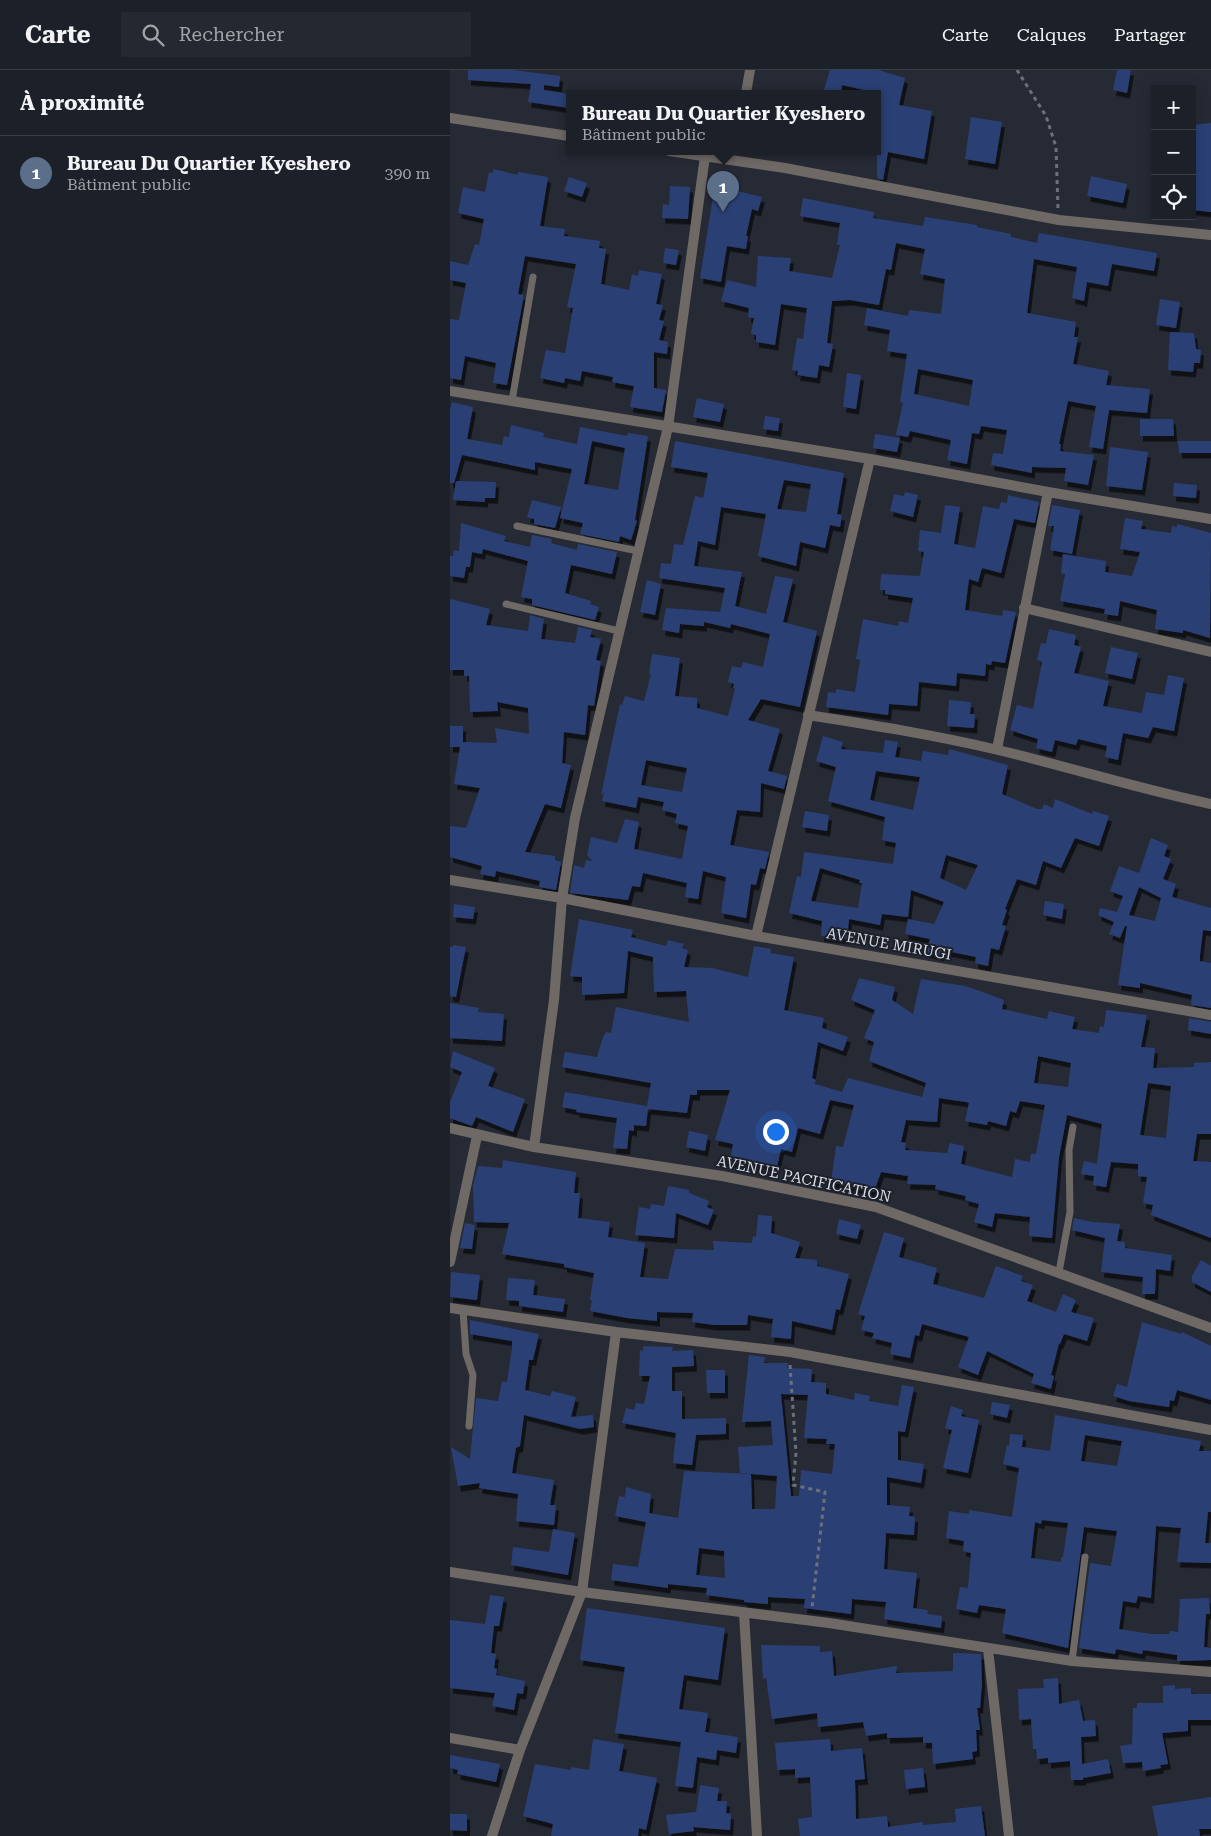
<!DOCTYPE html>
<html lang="fr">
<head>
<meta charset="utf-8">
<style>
	body { margin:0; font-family:"Roboto Serif",serif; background:#252830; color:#f1f3f6 }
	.controls { position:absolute; right:15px; top:15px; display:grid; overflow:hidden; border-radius:0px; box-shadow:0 2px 12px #0003 }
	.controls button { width:45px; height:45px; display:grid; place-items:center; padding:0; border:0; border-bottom:1px solid #3a3e45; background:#1c2028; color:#f1f3f6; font:25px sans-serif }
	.you { position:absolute; left:325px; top:1061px; width:18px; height:18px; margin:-12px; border:4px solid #fff; border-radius:50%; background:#1a73e8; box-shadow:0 0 0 8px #1a73e833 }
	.badge { display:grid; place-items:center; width:32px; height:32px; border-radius:50%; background:#db2777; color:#fff; font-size:16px; font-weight:700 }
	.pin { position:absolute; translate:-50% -41px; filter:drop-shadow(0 1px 2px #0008) }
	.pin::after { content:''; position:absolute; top:26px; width:18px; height:15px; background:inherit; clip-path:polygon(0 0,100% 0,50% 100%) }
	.popup { position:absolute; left:116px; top:20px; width:315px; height:65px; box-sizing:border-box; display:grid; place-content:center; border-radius:0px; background:#1c2028; filter:drop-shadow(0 1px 4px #0005); font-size:16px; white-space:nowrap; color:#a0a3a8 }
	.popup b { font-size:19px; color:#f1f3f6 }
	.popup::after { content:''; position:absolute; left:50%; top:100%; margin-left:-10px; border:10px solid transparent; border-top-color:#1c2028 }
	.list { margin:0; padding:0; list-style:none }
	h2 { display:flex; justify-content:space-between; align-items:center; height:65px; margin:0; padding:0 20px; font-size:21px }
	h2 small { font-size:16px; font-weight:400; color:#a0a3a8 }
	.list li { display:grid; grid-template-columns:32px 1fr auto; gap:15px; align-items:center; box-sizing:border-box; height:75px; padding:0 20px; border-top:1px solid #3a3e45 }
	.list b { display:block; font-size:19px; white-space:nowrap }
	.list p { margin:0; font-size:16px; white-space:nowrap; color:#a0a3a8 }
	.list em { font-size:16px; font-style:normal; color:#a0a3a8 }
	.icon { flex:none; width:28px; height:28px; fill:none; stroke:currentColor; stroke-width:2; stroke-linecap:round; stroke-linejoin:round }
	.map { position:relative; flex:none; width:761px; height:1766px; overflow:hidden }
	header { display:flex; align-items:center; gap:30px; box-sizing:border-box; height:70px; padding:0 25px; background:#1c2028; border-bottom:1px solid #3a3e45 }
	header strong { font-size:24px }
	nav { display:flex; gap:28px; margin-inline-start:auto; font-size:18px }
	.search { width:350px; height:45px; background:#252830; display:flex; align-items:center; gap:12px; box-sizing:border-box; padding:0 18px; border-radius:0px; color:#a0a3a8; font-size:19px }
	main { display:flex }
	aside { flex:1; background:#1c2028 }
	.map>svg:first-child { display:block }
	.building { fill:#2c3f75; fill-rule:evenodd; filter:url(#shadow) }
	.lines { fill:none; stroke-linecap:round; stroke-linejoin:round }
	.path { stroke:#6c7079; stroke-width:3; stroke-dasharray:4 4; stroke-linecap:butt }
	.service { stroke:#6f6966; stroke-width:7 }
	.minor { stroke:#6f6966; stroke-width:10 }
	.labels { text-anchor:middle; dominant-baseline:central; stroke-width:4; stroke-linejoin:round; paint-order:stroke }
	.street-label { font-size:15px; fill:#dadde4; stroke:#1c212b }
</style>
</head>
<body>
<header>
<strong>Carte</strong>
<div class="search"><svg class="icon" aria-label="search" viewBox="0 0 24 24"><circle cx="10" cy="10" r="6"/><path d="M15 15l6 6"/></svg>Rechercher</div>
<nav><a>Carte</a><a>Calques</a><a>Partager</a></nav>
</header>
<main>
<aside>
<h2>À proximité<small></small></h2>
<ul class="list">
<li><span class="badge" style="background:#5c6f8a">1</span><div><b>Bureau Du Quartier Kyeshero</b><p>Bâtiment public</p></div><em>390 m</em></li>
</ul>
</aside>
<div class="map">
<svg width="761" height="1766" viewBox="0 0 761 1766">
	<defs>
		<filter id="shadow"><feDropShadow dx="3" dy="5.5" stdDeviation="0" flood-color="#0009"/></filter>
	</defs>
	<rect width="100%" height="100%" fill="#262a35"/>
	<!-- building -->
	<path class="building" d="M18 0H63L110 6 109 17 94 15V20L119 24V38L78 32 81 14 18 10Z
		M380 0H428L455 8 449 35 482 41 474 89 438 82 433 110 427 108V23L392 15 391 23H373Z
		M667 0H681L677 23 663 20Z
		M521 47 552 52 545 94 515 89Z
		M761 53V142L742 140V55Z
		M43 99 68 105V102L98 107 90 156 115 159 114 166 150 171 149 178 156 179 151 214 179 220 182 204 188 206 189 200 212 204 206 234 213 235 209 250 214 251 209 270 218 272 217 284 204 282V318L216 320 212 342 180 337 184 316 162 312 163 307 132 301 130 311 115 308 114 313 90 308 96 280 115 283 123 238 117 237 126 194 75 186 68 224 74 225 57 315 43 313 46 293 15 286 11 310 0 308V249L9 250 16 213 0 210V191L18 195 25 174 29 175 34 149 8 143 13 117 35 122 39 102 43 103Z
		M641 106 677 114 673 133 637 126Z
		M119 107 137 113 132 127 114 121Z
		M220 116 240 117 238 149 212 148 213 134 219 135Z
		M283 120 312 127 308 141 302 139 296 166H298L296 179 277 176 271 212 250 208 263 127 281 131Z
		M353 128 424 142 423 148 473 156 475 147 527 155V157L561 164V167L587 173 589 163 707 183 704 201 662 194 658 216 637 212 634 231 622 228 627 197 584 189 577 243 626 252 624 267H628L623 294 659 301 656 315 700 319 697 343 659 340 653 379 639 377 646 336 618 331 609 374H611L610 381 644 385 638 415 614 411 616 398 582 397V403L541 395 543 383 553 384 557 360 531 356 529 364 522 363 517 394 497 390 501 370 460 361 458 367 446 365 453 333 450 332 457 284 437 281 440 260 414 255 417 238 458 246 459 240 491 244 495 209 470 204 475 179 446 173 441 200 436 199 429 235 400 230 382 231 377 273 383 274 379 297 369 295 367 308 347 305 348 301 342 300 347 268 353 269 357 238 331 234 325 275 306 272V265L301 264 304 248 298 247 299 238 271 231 277 210 306 217 308 186 341 188 339 201 382 208 390 175H387L390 153 350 146ZM468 299 523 310 519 336 464 324Z
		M215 178 229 180 226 195 213 193Z
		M710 229 730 232 726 258 706 255Z
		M720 262 744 263 746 279 751 280 750 293H744L743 302 718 300Z
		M397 303 411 305 406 339 393 337Z
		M247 328 274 334 270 352 243 347Z
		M2 332 23 337 17 369 52 375 54 366 59 367 61 355 94 363 93 367 127 374 130 357 177 366 178 363 198 366 185 450 187 451 181 470 170 466 169 472 130 464 133 453 110 448 122 399 85 392V400L12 385 4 413H0V340ZM142 371 175 378 168 420 134 414Z
		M315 346 330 348 328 361 313 359Z
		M690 349H723L724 366H690Z
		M425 364 450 368 447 382 423 378Z
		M225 371 394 403 387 444 392 445 390 457 380 455 375 478 350 472 346 496 308 486 316 444 271 437 265 475 248 471 244 496 292 502 285 536 316 544 325 506 343 509 333 552 367 561 350 637 311 629 298 650 330 659 318 701 337 706 334 719 311 713 310 742 287 740 280 775 319 782 315 799 310 798 306 815 301 814 296 848 271 843 276 807 253 801 248 829 235 827 237 813 193 803 190 817 182 816 178 830 120 823 124 795 134 798 136 790 142 791 137 785 141 767 167 773 175 749 189 752 184 779 232 789 238 756 225 753 227 744 212 740 214 732 188 727 186 738 152 731 154 722 151 725 170 634 172 635 175 626 194 631 201 604H199L202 584 230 588 225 626 247 628V638L278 646 285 619 283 618 284 614 278 612 282 596 291 598 293 592 313 597 320 564 281 554 280 558 254 552V556L230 554 229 563 212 560 216 538 270 542 275 518 209 508 211 493 221 494 224 474 233 475 245 426 253 428 258 403 221 397ZM334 410 361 414 356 442 327 439ZM196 690 237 698 232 722 191 715Z
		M728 371H761V383H729Z
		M660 377 698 382 692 420 656 416Z
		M6 411 46 412 45 428H35V432L3 430Z
		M724 413 747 415 746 428 723 426Z
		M455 422 468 425 463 447 440 441 444 424 454 426Z
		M558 425 589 432 585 453 564 449 551 503 532 498 528 512 519 509 515 540 552 546 553 540 566 542 555 593 542 591 541 595 536 594 535 606 507 603 506 616 469 612 467 636 439 634 438 645 376 637 378 622 386 623V619L405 622 410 590 406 589 413 549 448 556 449 551 458 553 463 528 435 524V520H430L431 504 470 506 474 482 468 481 470 460 491 463 495 435 510 437 504 474 525 478 533 436 549 439 551 432 557 433Z
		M82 430 111 437 105 458 84 454V449L77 447Z
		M602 435 630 440 622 484 600 480 604 456H598Z
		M675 448 693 451 691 459 721 463 722 456 727 457V454L761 463 760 568 733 560V563L705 559 707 540 670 531 668 546 654 544 655 539 610 531 615 504 611 503 613 484 656 491 655 502 682 506 690 482 670 479Z
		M11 453 56 466 54 471 80 477 82 465 102 469 101 473 127 480 128 474 167 482 162 504 121 495 115 523 141 531 140 534 149 537 145 550 82 535V529L71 527 78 491 33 479 32 484 22 482 20 497H16L14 508 0 506V486H3L4 480 9 481Z
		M197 510 211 514 205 545 190 542Z
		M0 529 40 539 36 555 78 561 80 545 94 549 91 569 125 573 128 557 142 560 140 567 151 569 146 590 151 591 144 636 138 635 135 665 114 662 112 693 121 695 111 738 95 734 75 782 105 786V790L111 792 106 820 89 817 90 811 46 801 45 807 30 804 32 796 0 787V756L16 758 30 718 4 714 10 677H0V656H13V672L47 673 45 658 79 664 78 638 47 632 48 641 20 642 19 606H14V600H0Z
		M599 559 626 565 624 575 631 577 624 603 659 611 653 636 692 643 696 622 714 625 718 605 734 608 724 661 703 657 698 668 673 663 668 690 655 687 657 676 628 669 626 675 605 670 602 682 586 678 588 669 560 660 567 635 583 639 592 592 587 590 591 573 596 574Z
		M661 577 688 583 682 609 655 603Z
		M499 630 521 632 520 644H525L524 658 497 656Z
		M373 666 393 672 391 679 433 683 435 670 448 672 445 687 471 691 473 681 498 685 499 679 558 695 552 724 587 739H592L594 734 603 738 605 729 642 744 643 741 659 746 649 776 625 768 611 798 593 791 586 815 567 809 555 839 557 840 552 855 556 856 549 880 541 878 538 896 525 893 526 887 492 880 491 886 476 882 480 869 455 864 458 849 484 854 494 832 461 820 458 847 432 844 430 855 399 849 397 869 371 866 372 851 339 843 347 806 351 807 354 782 443 794 446 773 432 770 435 747 378 731 386 697 366 691ZM426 701 470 707 463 740 420 730ZM496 785 528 795 516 820 490 808ZM370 798 410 810 409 813H412L408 838 361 831Z
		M355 741 379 745 377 761 352 757Z
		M701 768 718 775 714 786 721 789 713 809 726 814 722 827 761 838V861L753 860 750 885V891L761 893V938L741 935 742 925 690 913V918L668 915 677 856H675L670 868 659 864 664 852 648 845 650 838 667 842 673 826 660 821 669 796 689 803ZM689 817 711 828 705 851 679 845Z
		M595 831 614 834 612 849 593 845Z
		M4 834 25 837 23 849 3 847Z
		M129 849 183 860 181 867 216 876 218 870 234 874 232 878 238 880 234 897 262 898 298 907 304 876 321 879 320 883 344 887 334 940 374 948 372 958 398 967 393 981 368 972 362 1008 366 1010 365 1014 392 1022 398 1008 472 1027 476 1013 419 991 424 972 414 968 425 940 401 930 409 908 445 917 442 930 463 944 471 909 515 916 527 920 554 930 552 939 597 949 599 941 625 947 622 959 649 963 650 956 654 957 656 940 697 945 691 977 705 978 703 998 744 997V993L761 992V1064H747L743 1091 761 1092V1168L701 1145 703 1135 693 1133 697 1107 688 1106V1094L661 1092 656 1117 643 1115 644 1106 631 1104 634 1091 647 1094 652 1054 617 1045 609 1087 602 1168 579 1166 580 1147 545 1143 542 1157 524 1152 529 1134 515 1130 516 1126 485 1119 486 1115 457 1114 458 1106 431 1102 424 1122 381 1112 386 1076 393 1077 404 1035 380 1030 370 1064 348 1058 342 1082 331 1079 327 1097 304 1092 303 1096 280 1092 283 1074 265 1070 280 1020H247V1025H240L237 1043 198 1039 196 1056 184 1055V1061L179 1060 177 1079 163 1078 167 1048 126 1042 127 1040 112 1037 115 1022 197 1036 201 1013 112 997 115 982 147 987 153 967 156 962 161 963 166 937 239 952 236 921 204 922 203 887 178 881 174 923 132 925V907L120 906ZM588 986 621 993 618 1017 584 1013ZM698 1013 721 1016 716 1068 690 1065ZM489 1028 516 1032 519 1033 515 1051 537 1055 538 1051 556 1056 560 1041 566 1043 570 1031 595 1035 586 1084H581L580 1092 565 1089 562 1107 511 1094 514 1076 500 1073 497 1083 455 1080 456 1073 451 1072 456 1050 487 1052Z
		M3 875 16 877 6 927 0 926V877H3Z
		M0 933 29 938 28 942 54 944 52 971 0 968Z
		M739 948 761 952V964L738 960Z
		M3 981 45 998 38 1016 75 1029 63 1062 26 1047 22 1056 0 1048V1032L12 1002 0 997Z
		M239 1061 258 1065 255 1081 236 1077Z
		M53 1090 126 1102 124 1123H130L128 1148 160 1152 158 1167 195 1173 190 1207 218 1209 225 1179 264 1180 263 1171 302 1173 303 1166 306 1167 308 1145 322 1146 321 1163 350 1172 345 1188 367 1190V1196L399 1204 390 1240 386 1239 382 1260 342 1251 341 1269 321 1267 323 1249 298 1245 297 1255H264L242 1252 243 1243 207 1242V1251L177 1248 140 1241 142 1230H140L144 1203 114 1197V1194L52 1184 59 1153 24 1152 23 1116 28 1096 52 1098Z
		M218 1116 239 1120V1123L259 1131 257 1137 264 1140 258 1155 226 1143 224 1168 185 1165 189 1137 200 1139 201 1134 214 1136Z
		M624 1148 642 1152 670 1154 667 1171 675 1172V1178L722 1185 720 1201 706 1199 705 1224H692L693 1207 651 1202 655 1168 622 1160Z
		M389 1149 411 1155 407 1169 386 1164Z
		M15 1153 25 1155 22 1179 10 1178Z
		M434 1162 454 1168 449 1187 487 1198 483 1214 534 1228 546 1196 573 1206 571 1211 583 1215 577 1231 606 1242 613 1224 626 1230 621 1242 644 1248 637 1271 614 1264 610 1274 609 1273 601 1305 604 1306 601 1319 581 1313 584 1304 537 1281 528 1305 508 1297 519 1267 472 1254 469 1266 465 1265 460 1288 440 1284 442 1273 422 1268 424 1263 411 1260 415 1246 408 1244Z
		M751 1190 761 1196V1222L742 1212V1206Z
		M1 1202 30 1205 27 1230 0 1227Z
		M58 1208 85 1210 83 1225 115 1229 113 1242 69 1236V1231L56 1230Z
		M20 1250 89 1264 83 1290H79L75 1320 100 1326 102 1321 126 1327 121 1347 143 1345 144 1357 130 1359 74 1345 70 1376 66 1378 62 1403 104 1410 100 1435H106L104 1455 66 1451 68 1424 29 1418 30 1413 8 1416 1 1377 20 1389 26 1328 48 1331 52 1311 57 1312 62 1278V1271L20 1264Z
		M692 1252 731 1264 732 1262 761 1276V1330L727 1320 724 1331 720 1330 719 1337 679 1331 663 1326 667 1314 677 1317Z
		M193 1276 223 1277 222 1281 243 1280 244 1296 222 1297V1321H232V1349L276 1348V1364L246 1365 242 1395 223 1393 226 1363 172 1353 176 1338 184 1340 186 1333 194 1334 200 1306H189L190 1280 193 1281Z
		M299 1285 315 1287 314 1293H338L337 1298 362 1299 361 1312 376 1313V1324L404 1330 405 1323 420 1326 419 1331 448 1336 452 1315 464 1317 455 1362 448 1361V1390L474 1394 471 1413 437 1407V1435L460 1437 459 1446 465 1447 464 1465 436 1463 434 1499 467 1503 463 1538 478 1540 477 1544 492 1546 491 1558 434 1549 436 1532 402 1529 401 1544 354 1538 355 1529 318 1527V1534L294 1532V1530L256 1525 257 1518 218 1514V1518L161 1510 163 1494 188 1497 196 1452 165 1446 169 1426 175 1427 176 1417 201 1424 199 1443 228 1448 234 1401 301 1404 290 1403 288 1377 323 1375 321 1351 292 1352ZM331 1324 358 1325 354 1368 377 1369 376 1374H385L382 1404 351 1400 349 1426H341ZM301 1404 327 1406 325 1439H302ZM249 1478 274 1481 275 1508 246 1505Z
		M256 1300H275V1323H257Z
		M542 1332 560 1335 557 1348 540 1344Z
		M501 1336 513 1340 511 1346 529 1350 518 1403 493 1398 502 1360 495 1358Z
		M605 1345 751 1371 749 1381H761V1442H758L755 1473H761V1493L727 1492 731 1458 706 1456 701 1528 688 1526 686 1533 673 1531 669 1559 701 1564H719L720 1561 728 1562 730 1529 759 1528 760 1544H756L754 1577 761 1578V1590L727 1591V1585L693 1580 692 1584 666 1579 665 1584 629 1578 640 1493 661 1496 667 1461 634 1457 618 1578 552 1563 556 1539 529 1535 527 1543 506 1539 510 1517 518 1518 521 1483 513 1481 514 1471 496 1468 499 1441 519 1444V1440L562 1447 569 1398 553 1394 557 1375 559 1376 560 1364 573 1365 572 1377 600 1381ZM635 1365 672 1371 667 1396 631 1391ZM592 1450 618 1453 613 1487H611V1492L581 1488 585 1452 591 1454Z
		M103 1459 125 1463 118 1505 61 1495 63 1477 99 1482Z
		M40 1525 54 1527 49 1556H44L41 1583 46 1584 44 1598 47 1599 46 1605 75 1611 73 1624 67 1623 64 1640 42 1636 45 1623 0 1618V1550L35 1554Z
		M137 1538 275 1558 268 1610 234 1605 229 1639 258 1643 255 1662 288 1667 286 1683 267 1680 266 1690 247 1687 243 1718 225 1716 231 1672 165 1663 175 1597 130 1590Z
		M311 1575 370 1576V1582L382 1581 384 1606 447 1596 446 1603 503 1601V1583L531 1584 532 1613 530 1638H527L530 1660H526L527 1681 522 1682 523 1689 483 1694 482 1673H473V1667L437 1668V1663L416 1666 413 1652 368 1657 367 1643 322 1649 316 1608 313 1609Z
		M608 1608 609 1634 629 1630 633 1651 645 1650 646 1666 631 1667 632 1694 658 1689 661 1703 633 1708V1710H621L620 1691 598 1693V1688L587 1689 586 1679H583L581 1649 569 1650 568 1619 594 1618 593 1609Z
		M725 1615V1619L741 1618V1624H761V1650H738V1661L712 1663 718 1694 710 1695 711 1698 693 1701 692 1692 673 1693 670 1676 682 1674 683 1638H687V1633H713V1616Z
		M143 1669 174 1674 169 1701 207 1708 196 1760 189 1758 188 1766H101L103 1754 73 1746 85 1694 121 1700V1697L139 1700Z
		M380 1669 381 1681 412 1678 415 1709 405 1710 406 1749 437 1746 438 1757 473 1752V1755L506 1752 505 1739 531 1736 535 1766H350L348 1749 362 1747 360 1707 345 1708V1699L327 1700 325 1673Z
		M0 1685 50 1694 46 1712 7 1704 8 1700 0 1698Z
		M473 1698 475 1717 456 1719 454 1700Z
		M250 1715 269 1718 267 1731H277L276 1743 281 1744 280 1760 243 1757 244 1761 219 1764 216 1745 246 1742Z
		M761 1727V1759H749L750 1766H708L702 1736Z
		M0 1744H17V1761L0 1760Z"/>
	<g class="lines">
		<!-- path -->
		<path class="path" d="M567 0 596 46 606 77 608 139
			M340 1295 346 1383 343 1415 375 1422 362 1538"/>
		<!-- service -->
		<path class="service" d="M62 331 83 207
			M67 456 188 481
			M56 534 169 561
			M609 1202 620 1142 619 1080 623 1057
			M13 1240 16 1284 23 1305 19 1356
			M622 1591 635 1487"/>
		<!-- minor -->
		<path class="minor" d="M296 23 300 0
			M0 48 119 66
			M219 81 335 98 609 150 761 165
			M0 321 420 389 598 422 761 449
			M574 538 761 582
			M358 645C422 655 485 665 548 680 619 697 689 719 761 734
			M547 679 598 422
			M0 810 112 828 306 866 761 945
			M306 866 420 389
			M0 1058 84 1077 272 1106 426 1137 761 1258
			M84 1077 104 930 112 828 125 748 218 357 255 86
			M0 1192 27 1066
			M0 1238 166 1262 340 1282 761 1360
			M0 1502 132 1522 379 1553 622 1591 761 1602
			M294 1543 307 1766
			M538 1579 559 1766
			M0 1668 70 1680
			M42 1766 70 1680 132 1522 166 1262"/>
	</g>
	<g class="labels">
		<!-- street labels -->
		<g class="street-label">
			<text transform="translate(439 874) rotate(10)">AVENUE MIRUGI</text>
			<text transform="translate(354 1109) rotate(12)">AVENUE PACIFICATION</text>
		</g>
	</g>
</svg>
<div class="controls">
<button>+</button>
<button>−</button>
<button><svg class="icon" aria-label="locate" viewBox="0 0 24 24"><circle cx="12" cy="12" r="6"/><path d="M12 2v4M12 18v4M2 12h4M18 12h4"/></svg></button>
</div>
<div class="you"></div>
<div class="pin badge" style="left:273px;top:142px;background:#5c6f8a">1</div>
<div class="popup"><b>Bureau Du Quartier Kyeshero</b>Bâtiment public</div>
</div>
</main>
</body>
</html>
